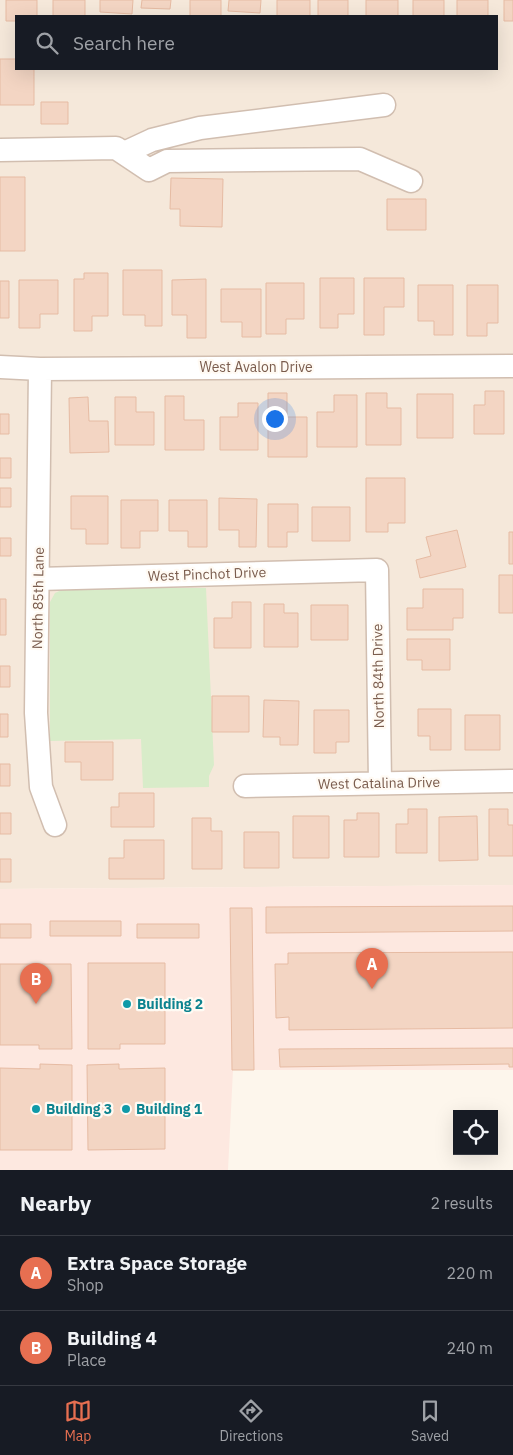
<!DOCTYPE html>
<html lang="en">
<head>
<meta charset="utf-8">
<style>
	body { margin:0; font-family:"IBM Plex Sans",sans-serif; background:#20242c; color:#f1f3f6 }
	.controls { position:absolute; right:15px; bottom:15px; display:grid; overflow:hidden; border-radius:0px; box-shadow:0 5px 20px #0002 }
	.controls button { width:45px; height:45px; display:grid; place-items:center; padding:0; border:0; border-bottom:1px solid #363941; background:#171b24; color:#f1f3f6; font:25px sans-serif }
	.you { position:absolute; left:274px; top:418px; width:18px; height:18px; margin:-12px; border:4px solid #fff; border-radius:50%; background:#1a73e8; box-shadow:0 0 0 8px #1a73e833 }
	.badge { display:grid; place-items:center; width:32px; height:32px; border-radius:50%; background:#e76f51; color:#fff; font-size:16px; font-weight:700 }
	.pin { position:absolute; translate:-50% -41px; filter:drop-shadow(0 1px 2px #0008) }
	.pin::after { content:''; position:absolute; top:26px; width:18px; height:15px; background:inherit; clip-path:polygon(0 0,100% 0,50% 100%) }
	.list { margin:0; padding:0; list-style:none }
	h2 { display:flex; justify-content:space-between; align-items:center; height:65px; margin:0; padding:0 20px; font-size:21px }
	h2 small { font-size:16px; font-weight:400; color:#9ea1a6 }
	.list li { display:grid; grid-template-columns:32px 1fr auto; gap:15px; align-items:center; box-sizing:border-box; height:75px; padding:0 20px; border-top:1px solid #363941 }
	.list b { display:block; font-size:19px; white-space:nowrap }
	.list p { margin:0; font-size:16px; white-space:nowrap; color:#9ea1a6 }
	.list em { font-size:16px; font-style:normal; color:#9ea1a6 }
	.icon { flex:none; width:28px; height:28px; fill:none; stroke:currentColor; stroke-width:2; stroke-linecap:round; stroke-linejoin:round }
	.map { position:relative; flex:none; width:513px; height:1170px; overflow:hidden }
	.search { position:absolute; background:#171b24; box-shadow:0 5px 20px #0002; left:15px; right:15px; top:15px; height:55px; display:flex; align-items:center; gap:12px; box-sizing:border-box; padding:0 18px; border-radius:0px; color:#9ea1a6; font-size:19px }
	.sheet { height:215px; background:#171b24 }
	nav { display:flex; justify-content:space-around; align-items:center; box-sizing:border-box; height:70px; border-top:1px solid #363941; background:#171b24; font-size:14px; color:#9ea1a6 }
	nav a { display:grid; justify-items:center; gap:2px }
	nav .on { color:#e76f51 }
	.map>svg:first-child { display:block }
	.residential { fill:#f5e8da; fill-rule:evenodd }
	.commercial { fill:#fde8e0 }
	.green { fill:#d8ecc9 }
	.building { fill:#f3d5c3; stroke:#e6bba3 }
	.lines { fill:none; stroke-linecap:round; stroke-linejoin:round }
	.minor-casing { stroke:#d1beb0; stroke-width:25 }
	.minor { stroke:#fff; stroke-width:22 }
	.culture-dot { fill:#0f9aa8; stroke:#fffaf3; stroke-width:2 }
	.labels { text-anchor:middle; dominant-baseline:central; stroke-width:4.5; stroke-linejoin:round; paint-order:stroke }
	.street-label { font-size:14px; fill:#7a5c4d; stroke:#fffaf3 }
	.culture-label { font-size:14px; font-weight:bold; fill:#0d838f; stroke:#fffaf3; text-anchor:start }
</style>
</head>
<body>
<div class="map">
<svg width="513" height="1170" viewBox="0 0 513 1170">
	<rect width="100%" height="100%" fill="#fdf6ec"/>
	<!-- residential -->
	<path class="residential" d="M0 0H513V885L0 889ZM16 16H497V69H16Z"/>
	<!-- commercial -->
	<path class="commercial" d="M513 885V1070H233L228 1170H0V889Z"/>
	<!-- green -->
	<path class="green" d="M66 588H206L214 765 209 776V787L143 788 141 739 50 741V602L55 593Z"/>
	<!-- building -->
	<path class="building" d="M6 0H37V16H16V21H6Z
		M53 0H85V16H53Z
		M100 0H133L132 14 100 12Z
		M142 0H171L170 9 141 8Z
		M190 0H221V16H190Z
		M229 0H261L260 13 228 11Z
		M277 0H310V16H277Z
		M318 0H348V16H318Z
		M366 0H398V16H366Z
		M413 0H444V16H413Z
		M457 0H488V16H457Z
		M504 0H513V21H504Z
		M0 59H16V69H34V105H0Z
		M41 102H68V124H41Z
		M0 177H25V251H0Z
		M171 178 223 179 222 227 180 226V209H170Z
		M387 199H426V230H387Z
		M123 270H162V326H145V315H123Z
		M84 273H108V316H92V331H74V279H84Z
		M320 278H354V314H338V328H320Z
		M364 278H404V307H384V335H364Z
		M206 279V338H187V315H172V280Z
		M19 280H58V314H40V328H19Z
		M0 281H9V318H0Z
		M266 283H304V319H286V334H266Z
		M418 285H453V335H434V321H418Z
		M467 285H498V323H487V336H467Z
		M221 289H261V337H242V322H221Z
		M485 391H504V434H474V405H485Z
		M268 393H287V417H307V457H268Z
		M366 393H387V408H401V445H366Z
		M417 394H453V438H417Z
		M334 395H357V447H317V412H334Z
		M165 396H184V420H204V450H165Z
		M88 397 89 421H108L109 452 70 453 69 398Z
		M115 397H136V412H154V445H115Z
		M238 403H258V450H220V417H238Z
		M0 414H9V434H0Z
		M0 458H11V478H0Z
		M366 478H405V523H388V532H366Z
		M0 488H11V507H0Z
		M71 496H108V544H86V529H71Z
		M219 498 257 499 256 547H239V530H219Z
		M121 500H158V531H140V548H121Z
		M169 500H207V547H188V531H169Z
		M268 504H298V532H287V547H268Z
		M312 507H350V541H312Z
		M457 530 466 567 420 578 416 560 431 556 426 537Z
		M509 532H513V564H509Z
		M0 538H11V556H0Z
		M499 575H513V613H499Z
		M423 589H463V618H453V630H407V608H423Z
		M0 599H6V635H0Z
		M232 602H251V648H214V618H232Z
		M264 604H284V613H298V647H264Z
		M311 605H348V640H311Z
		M407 639H450V670H422V660H407Z
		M0 666H10V687H0Z
		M212 696H249V732H212Z
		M264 700 299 701 298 745H280V737H263Z
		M418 709H451V750H430V736H418Z
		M314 710H349V742H336V753H314Z
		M0 714H8V737H0Z
		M465 715H500V750H465Z
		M65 742H113V780H81V762H65Z
		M0 764H10V786H0Z
		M119 793H154V827H111V807H119Z
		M408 809H427V853H396V824H408Z
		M489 809H508V825H513V856H489Z
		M0 813H11V834H0Z
		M357 813H379V857H344V820H357Z
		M293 816H329V858H293Z
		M477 816 478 860 439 861V817Z
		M192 818H211V831H222V869H192Z
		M244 832H279V868H244Z
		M124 840H164V879H109V858H124Z
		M0 859H11V882H0Z
		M513 906V931L266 933V907Z
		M230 908H252L254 1070H232Z
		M50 921H121V936H50Z
		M0 924H31V938H0Z
		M137 924H199V938H137Z
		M513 952V1028L289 1030V1017L276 1018 275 964H288V953Z
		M88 963H165V1044H120V1049H88Z
		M0 964H71L72 1049H39V1045H0Z
		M513 1048V1067H509V1064L280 1067 279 1049Z
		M40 1064 72 1065V1150H0V1068L40 1069Z
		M119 1064V1069L165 1068V1149L88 1150 87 1065Z"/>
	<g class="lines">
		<!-- minor casing -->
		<g class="minor-casing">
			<path id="minor" d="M0 150 116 148 149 170 167 161 360 159 411 181
				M124 153 152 140 200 128 384 105
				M0 367 40 369 513 366
				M40 369 36 713 41 787 55 825
				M38 579 377 570 380 783
				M245 786 513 781"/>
		</g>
		<!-- minor -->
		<use href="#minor" class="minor"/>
	</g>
	<!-- markers -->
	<g class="culture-dot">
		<circle cx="127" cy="1004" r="5"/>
		<circle cx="36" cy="1109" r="5"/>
		<circle cx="126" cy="1109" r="5"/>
	</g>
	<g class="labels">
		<!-- street labels -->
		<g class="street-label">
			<text x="256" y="367">West Avalon Drive</text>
			<text transform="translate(207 574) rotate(-2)">West Pinchot Drive</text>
			<text transform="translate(38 598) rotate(-89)">North 85th Lane</text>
			<text transform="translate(378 676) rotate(-91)">North 84th Drive</text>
			<text transform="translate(379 783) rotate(-1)">West Catalina Drive</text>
		</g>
		<!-- culture labels -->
		<g class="culture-label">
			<text x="137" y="1004">Building 2</text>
			<text x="46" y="1109">Building 3</text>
			<text x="136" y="1109">Building 1</text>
		</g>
	</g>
</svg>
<div class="controls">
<button><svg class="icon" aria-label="locate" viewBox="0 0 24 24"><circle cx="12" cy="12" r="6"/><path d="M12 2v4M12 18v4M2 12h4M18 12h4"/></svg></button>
</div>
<div class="you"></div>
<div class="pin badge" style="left:372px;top:989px">A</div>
<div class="pin badge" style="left:36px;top:1004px">B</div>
<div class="search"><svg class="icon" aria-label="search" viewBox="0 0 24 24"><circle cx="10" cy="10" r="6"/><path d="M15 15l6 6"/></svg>Search here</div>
</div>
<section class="sheet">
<h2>Nearby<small>2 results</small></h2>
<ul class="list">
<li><span class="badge">A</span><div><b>Extra Space Storage</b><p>Shop</p></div><em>220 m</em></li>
<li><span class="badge">B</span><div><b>Building 4</b><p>Place</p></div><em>240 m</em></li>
</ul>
</section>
<nav>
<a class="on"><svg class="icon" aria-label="map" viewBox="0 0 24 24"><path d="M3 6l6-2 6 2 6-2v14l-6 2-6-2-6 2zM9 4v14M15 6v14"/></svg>Map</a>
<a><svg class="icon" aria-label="directions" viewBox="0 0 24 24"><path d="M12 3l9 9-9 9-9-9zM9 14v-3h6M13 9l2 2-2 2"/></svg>Directions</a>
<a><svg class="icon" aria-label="saved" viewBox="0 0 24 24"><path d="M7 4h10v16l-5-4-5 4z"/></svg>Saved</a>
</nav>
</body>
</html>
